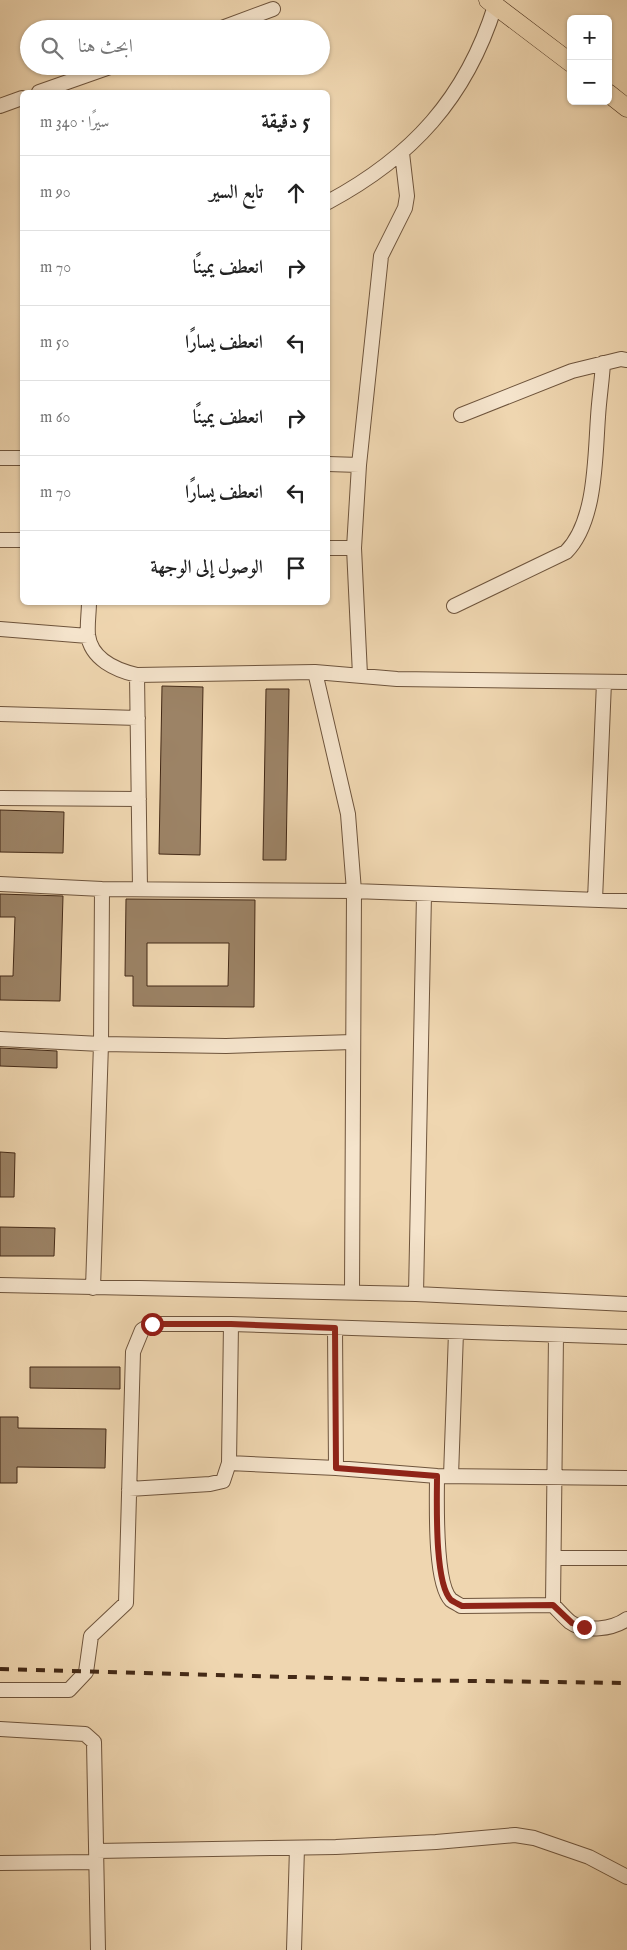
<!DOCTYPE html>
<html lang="ar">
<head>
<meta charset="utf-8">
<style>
	body { margin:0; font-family:"IM FELL English",Amiri,serif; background:#f2f2f2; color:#222; direction:rtl }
	.controls { position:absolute; right:15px; top:15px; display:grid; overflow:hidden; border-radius:8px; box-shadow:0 1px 4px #0004 }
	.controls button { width:45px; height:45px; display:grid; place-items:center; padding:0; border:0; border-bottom:1px solid #e0e0e0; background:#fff; color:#222; font:25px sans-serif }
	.stop { position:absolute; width:15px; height:15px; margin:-11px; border:4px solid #8f2418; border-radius:50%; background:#fff }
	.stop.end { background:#8f2418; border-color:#fff; box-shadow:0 1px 5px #0008 }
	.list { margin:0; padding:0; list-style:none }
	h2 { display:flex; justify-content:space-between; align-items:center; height:65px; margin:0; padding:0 20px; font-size:21px }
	h2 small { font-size:16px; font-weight:400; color:#767676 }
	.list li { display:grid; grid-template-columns:32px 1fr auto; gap:15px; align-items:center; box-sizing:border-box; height:75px; padding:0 20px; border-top:1px solid #e0e0e0 }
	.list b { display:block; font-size:19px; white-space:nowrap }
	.list em { font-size:16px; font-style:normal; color:#767676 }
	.icon { flex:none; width:28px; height:28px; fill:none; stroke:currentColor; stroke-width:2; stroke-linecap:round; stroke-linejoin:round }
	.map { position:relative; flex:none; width:627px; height:1950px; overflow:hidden; direction:ltr }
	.search { position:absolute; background:#fff; box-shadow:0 1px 4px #0004; left:20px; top:20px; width:310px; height:55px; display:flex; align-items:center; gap:12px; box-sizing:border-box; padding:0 18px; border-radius:28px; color:#767676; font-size:19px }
	.panel { position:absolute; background:#fff; box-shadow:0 1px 4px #0004; left:20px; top:90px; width:310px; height:515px; border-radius:8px; direction:rtl }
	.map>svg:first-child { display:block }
	.building { fill:#9c8366; stroke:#432916; fill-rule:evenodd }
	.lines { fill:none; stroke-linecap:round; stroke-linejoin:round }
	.minor-casing { stroke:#6e543c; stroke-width:16 }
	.major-casing { stroke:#432916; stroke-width:19 }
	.minor { stroke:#f5e4cc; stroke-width:14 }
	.major { stroke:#efd6b0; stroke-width:18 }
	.rail { stroke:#432916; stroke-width:4; stroke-dasharray:9 9; stroke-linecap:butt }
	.route { stroke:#8f2418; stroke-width:6 }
</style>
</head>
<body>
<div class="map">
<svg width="627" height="1950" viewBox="0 0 627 1950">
	<rect width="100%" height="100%" fill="#efd6b0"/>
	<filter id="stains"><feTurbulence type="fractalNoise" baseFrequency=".004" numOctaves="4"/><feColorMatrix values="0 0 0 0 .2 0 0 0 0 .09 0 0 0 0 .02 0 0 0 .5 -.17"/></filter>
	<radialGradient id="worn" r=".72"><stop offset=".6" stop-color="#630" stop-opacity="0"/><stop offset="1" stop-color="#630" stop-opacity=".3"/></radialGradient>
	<!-- building -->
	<path class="building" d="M162 686 203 687 200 855 159 854Z
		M266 689H289L286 860H263Z
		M0 810 64 812 63 853 0 852Z
		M0 894 63 896 60 1001 0 1000V976H13L15 917H0Z
		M126 899 255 900 254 1007 133 1006V976H125ZM147 943H229L228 986H147Z
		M0 1048 57 1051V1068L0 1066Z
		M0 1152 15 1153 14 1197H0Z
		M0 1227 55 1228 54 1256H0Z
		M30 1367H120V1389L30 1388Z
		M0 1417H18V1428L106 1429 105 1468 17 1467V1483H0Z"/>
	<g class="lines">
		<!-- minor casing -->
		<g class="minor-casing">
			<path id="minor" d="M219 29 273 9
				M39 92 113 66
				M0 106 22 98
				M328 202C412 157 466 98 495 6
				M461 415 572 371 621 359 627 360
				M0 458H22
				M328 464 359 465
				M0 540H22
				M328 548H354
				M89 602C89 613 87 624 88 635 91 659 116 670 137 675L315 672 397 679 627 682
				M454 606 566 552C596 522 595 458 598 417 599 399 602 381 603 363
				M0 629 88 636
				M315 672 348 814 354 891 352 1292
				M137 675 140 888
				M360 675 354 548 359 465 381 256 405 208 407 196 402 153
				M0 714 138 718
				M0 798 139 799
				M0 884 102 889 354 891 627 901
				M595 900 604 682
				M0 1039 101 1044 226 1046 353 1042
				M0 1285 416 1294 627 1304
				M93 1288 101 1044 102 889
				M416 1294 424 894
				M335 1328 336 1468
				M229 1463 336 1468 437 1476 627 1478
				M437 1476C437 1501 434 1583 451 1600 454 1602 458 1604 461 1606L553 1605C559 1611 564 1617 570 1622 585 1633 613 1629 627 1619
				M451 1476 456 1332
				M129 1489 210 1484 223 1481 229 1463 231 1324
				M554 1558H627
				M553 1605 556 1335
				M0 1690H69L86 1672 91 1636 126 1603 133 1352 142 1330 152 1324H231L627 1337
				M0 1729 85 1734 94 1742 98 1950
				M96 1851 336 1847 436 1842 515 1835 534 1838 589 1857 627 1877
				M0 1863 96 1862
				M294 1950 297 1848"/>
		</g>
		<!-- major casing -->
		<g class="major-casing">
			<path id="major" d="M488 0 571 63
				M608 93 627 108"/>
		</g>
		<!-- minor -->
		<use href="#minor" class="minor"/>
		<!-- major -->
		<use href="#major" class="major"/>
		<!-- rail -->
		<path class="rail" d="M0 1669 402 1680 627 1683"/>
	</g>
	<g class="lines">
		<!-- route -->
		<path class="route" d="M152 1324H231L335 1328 336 1468 437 1476C437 1500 434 1583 451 1600 454 1602 458 1604 462 1606L553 1605 572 1623 584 1627"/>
	</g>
	<rect width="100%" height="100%" filter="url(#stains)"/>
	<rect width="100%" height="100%" fill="url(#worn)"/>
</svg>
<div class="controls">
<button>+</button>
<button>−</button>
</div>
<div class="stop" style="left:152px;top:1324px"></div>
<div class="stop end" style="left:584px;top:1627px"></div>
<div class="search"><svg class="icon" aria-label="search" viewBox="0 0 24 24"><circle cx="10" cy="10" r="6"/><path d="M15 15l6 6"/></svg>ابحث هنا</div>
<section class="panel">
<h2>5 دقيقة<small>سيرًا · 340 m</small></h2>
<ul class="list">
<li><svg class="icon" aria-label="ahead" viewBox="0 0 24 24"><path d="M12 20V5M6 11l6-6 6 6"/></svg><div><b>تابع السير</b></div><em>90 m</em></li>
<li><svg class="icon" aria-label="right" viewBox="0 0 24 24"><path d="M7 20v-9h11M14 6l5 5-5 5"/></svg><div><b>انعطف يمينًا</b></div><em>70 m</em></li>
<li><svg class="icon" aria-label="left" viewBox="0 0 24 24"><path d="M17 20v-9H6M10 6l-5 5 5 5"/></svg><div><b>انعطف يسارًا</b></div><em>50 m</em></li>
<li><svg class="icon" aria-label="right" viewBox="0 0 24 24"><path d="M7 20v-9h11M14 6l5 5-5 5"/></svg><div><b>انعطف يمينًا</b></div><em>60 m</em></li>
<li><svg class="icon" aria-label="left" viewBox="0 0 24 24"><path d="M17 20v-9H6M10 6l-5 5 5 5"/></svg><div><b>انعطف يسارًا</b></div><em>70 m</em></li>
<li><svg class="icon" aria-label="arrive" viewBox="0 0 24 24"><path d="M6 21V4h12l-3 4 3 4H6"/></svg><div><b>الوصول إلى الوجهة</b></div></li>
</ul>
</section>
</div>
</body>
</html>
